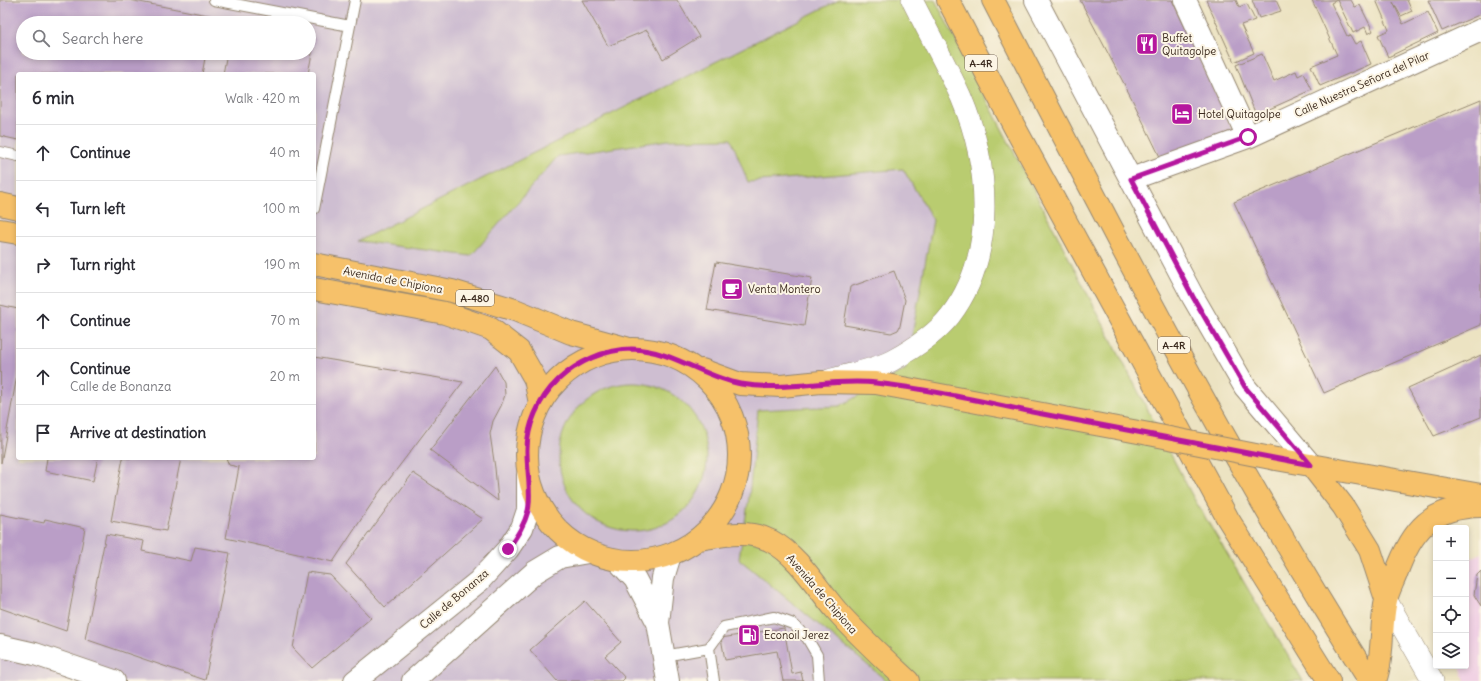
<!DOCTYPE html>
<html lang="en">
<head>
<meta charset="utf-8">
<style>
	body { margin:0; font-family:Delius,sans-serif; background:#f2f2f3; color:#2b2b33 }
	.controls { position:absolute; right:12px; bottom:12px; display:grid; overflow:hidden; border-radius:4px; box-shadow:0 2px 6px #0003 }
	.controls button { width:36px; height:36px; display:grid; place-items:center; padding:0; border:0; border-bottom:1px solid #e1e1e2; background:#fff; color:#2b2b33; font:20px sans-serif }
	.stop { position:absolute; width:12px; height:12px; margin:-9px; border:3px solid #b5179e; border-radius:50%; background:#fff }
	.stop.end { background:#b5179e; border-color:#fff; box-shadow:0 1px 4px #0008 }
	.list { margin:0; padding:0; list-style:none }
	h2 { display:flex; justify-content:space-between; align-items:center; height:52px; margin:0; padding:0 16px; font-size:17px }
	h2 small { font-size:13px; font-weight:400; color:#7c7c81 }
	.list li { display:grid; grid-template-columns:26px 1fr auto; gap:12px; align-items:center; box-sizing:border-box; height:56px; padding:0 16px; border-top:1px solid #e1e1e2 }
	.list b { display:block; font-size:15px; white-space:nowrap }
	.list p { margin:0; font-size:13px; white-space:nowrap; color:#7c7c81 }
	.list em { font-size:13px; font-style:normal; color:#7c7c81 }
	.icon { flex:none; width:22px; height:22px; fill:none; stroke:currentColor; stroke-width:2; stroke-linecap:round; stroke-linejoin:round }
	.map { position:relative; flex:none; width:1481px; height:681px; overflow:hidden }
	.search { position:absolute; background:#fff; box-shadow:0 2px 6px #0003; left:16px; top:16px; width:300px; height:44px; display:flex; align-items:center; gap:10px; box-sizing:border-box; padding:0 14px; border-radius:22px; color:#7c7c81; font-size:15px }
	.panel { position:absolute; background:#fff; box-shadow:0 2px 6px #0003; left:16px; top:72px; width:300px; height:388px; border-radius:4px }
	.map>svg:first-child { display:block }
	.built { fill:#f0d0e4 }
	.industrial { fill:#cebed1; fill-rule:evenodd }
	.green { fill:#b9cc70; stroke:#7a7b47 }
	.building { fill:#ba9ec7 }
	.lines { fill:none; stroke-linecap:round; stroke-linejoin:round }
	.service-casing { stroke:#948670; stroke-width:12 }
	.minor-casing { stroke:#948670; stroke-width:22 }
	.tertiary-casing { stroke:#948670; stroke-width:24 }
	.primary-casing { stroke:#948670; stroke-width:24 }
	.service { stroke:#fff; stroke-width:10 }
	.minor { stroke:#fff; stroke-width:21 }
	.tertiary { stroke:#fff; stroke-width:22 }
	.primary { stroke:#f6c16b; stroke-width:22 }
	.primary-bridge-casing { stroke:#948670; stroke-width:24; stroke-linecap:butt }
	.primary-bridge { stroke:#f6c16b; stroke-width:22 }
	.route { stroke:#b5179e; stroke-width:5 }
	.labels { text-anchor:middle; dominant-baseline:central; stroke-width:4; stroke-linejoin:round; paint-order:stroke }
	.shield { fill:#fcf5e5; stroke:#75675a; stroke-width:1 }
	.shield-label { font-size:10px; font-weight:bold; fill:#3b2a1e }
	.poi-label { font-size:11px; fill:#3b2a1e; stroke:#fcf5e5; text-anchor:start }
	.street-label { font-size:11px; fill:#3b2a1e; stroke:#fcf5e5 }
</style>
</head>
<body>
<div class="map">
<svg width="1481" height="681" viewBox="0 0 1481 681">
	<rect width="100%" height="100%" fill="#fcf5e5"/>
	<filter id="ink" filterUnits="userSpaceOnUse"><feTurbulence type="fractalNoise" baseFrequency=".025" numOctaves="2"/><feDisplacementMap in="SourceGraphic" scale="8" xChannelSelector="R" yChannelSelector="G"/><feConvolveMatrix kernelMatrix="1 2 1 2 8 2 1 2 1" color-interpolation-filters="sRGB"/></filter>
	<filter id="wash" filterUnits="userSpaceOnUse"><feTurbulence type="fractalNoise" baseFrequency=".012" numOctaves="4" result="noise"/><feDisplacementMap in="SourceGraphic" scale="16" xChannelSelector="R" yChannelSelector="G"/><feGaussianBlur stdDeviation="0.9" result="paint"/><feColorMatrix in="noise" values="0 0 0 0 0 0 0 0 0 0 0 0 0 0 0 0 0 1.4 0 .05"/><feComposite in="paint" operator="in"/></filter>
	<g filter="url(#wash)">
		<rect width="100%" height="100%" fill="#ece3c2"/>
		<!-- built -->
		<path class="built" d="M1481 553V681H1465L1460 666H1466V561Z"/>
		<!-- industrial -->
		<path class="industrial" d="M0 0H839L359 241 471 256 558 156 669 140 731 139 748 182 903 168 933 220 906 369 839 406 758 410 749 497 739 559 887 681H0ZM23 23H309V53H23ZM18 74H314V458H18Z"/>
		<!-- green -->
		<path class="green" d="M839 0H935L1193 497 1303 681H887L739 559 749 497 758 410 840 406 906 369 933 220 903 169 748 182 731 139 669 140 558 156 471 256 358 241Z
			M559 457a74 74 0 1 1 148 0a74 74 0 1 1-148 0Z"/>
		<g id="blocks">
			<!-- building -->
			<path class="building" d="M0 0H129L213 16 211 23H23V53H206L202 74H18V140L0 136Z
				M582 0H677L699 37 663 59 647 30 608 46Z
				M1080 0H1172L1233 130 1162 161 1131 97Z
				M1206 0H1236L1239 7 1247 4 1255 20 1241 25 1254 53 1234 62Z
				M1252 0H1276L1281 11 1259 18Z
				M1312 0H1351L1355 7 1360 5 1373 31 1368 34 1365 27 1353 33 1337 0 1331 3 1347 36 1350 35 1355 44 1361 41 1371 64 1320 86 1311 66 1337 55Z
				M1376 0H1407L1412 11 1401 16 1393 2 1403 24 1428 12 1438 33 1388 57 1378 35 1389 30Z
				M1428 0H1481V14L1442 31Z
				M309 37 315 38 308 74H223L227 53H309Z
				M1262 54 1274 81 1296 71 1298 76 1304 73 1312 90 1256 115 1236 65Z
				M1481 99V325L1324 393 1234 202Z
				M716 262 812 278 804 326 707 310Z
				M894 271 905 300 900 326 898 330 891 333 844 325 850 287Z
				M0 305 18 309V370L1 463Z
				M1481 355V417L1434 436 1408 388Z
				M314 357 463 382 378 494 333 562 226 538 239 467 229 465 226 458H314Z
				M495 366 504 382 505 395 501 406 493 421 490 434 495 468 498 501 430 450Z
				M47 458H98L93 481 45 471Z
				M123 458H181L166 531 111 521Z
				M413 473 483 519 385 607 346 564Z
				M0 514 44 523 45 519 85 528 66 631 0 608Z
				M106 534 144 541 142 551 191 561 195 547 230 553 205 680 85 639Z
				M1481 571V606L1474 595 1477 575Z
				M307 572 330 575 371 618 312 668 293 648Z
				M585 601 621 642 605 656 625 678 622 681H557L530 650Z
				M784 628 792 674 801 672 803 681H783L777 651 725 660 721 638Z"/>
		</g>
	</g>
	<g filter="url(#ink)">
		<use href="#blocks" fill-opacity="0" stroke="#948670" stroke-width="1"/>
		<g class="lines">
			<!-- service casing -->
			<g class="service-casing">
				<path id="service" d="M214 0 350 26
					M0 152 18 156
					M314 209 355 0
					M709 648 724 627 774 617 793 624 807 638 817 655 819 681
					M664 656 709 648 714 681"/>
			</g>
			<!-- minor casing -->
			<g class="minor-casing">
				<path id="minor" d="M829 380C847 374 877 369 893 360 913 349 935 335 950 316 997 255 990 165 961 97 946 64 928 32 912 0
					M1386 599 1433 681"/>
			</g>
			<!-- tertiary casing -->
			<g class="tertiary-casing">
				<path id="tertiary" d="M1036 0 1193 297 1245 387 1311 465
					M1185 0 1248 137
					M1131 179 1248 137 1481 30
					M618 561 635 579 658 623
					M0 646 35 654 114 681
					M355 681 479 581 508 549 522 528 528 510V476
					M413 681 535 572 560 557 588 552
					M668 681 658 623 663 578 670 555"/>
			</g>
			<!-- primary casing -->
			<g class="primary-casing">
				<path id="primary" d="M948 0 1014 126 1228 519 1329 681
					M993 0C1112 231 1231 462 1370 681
					M0 204 18 208
					M0 230 18 233
					M314 264 452 291 515 310 571 333 626 348
					M314 289 445 313 491 329 519 351 535 379 540 403
					M527 455a106 106 0 1 1 212 0a106 106 0 1 1-212 0Z
					M702 370 740 384 781 386 821 382 876 383 1149 434
					M1276 459 1481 495
					M1311 465 1343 506 1370 550 1386 599
					M699 539C723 535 749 529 771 541 799 556 816 587 836 610 858 635 883 658 908 681
					M1375 681C1384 656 1380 626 1386 600 1388 591 1393 582 1396 574 1412 529 1431 507 1481 506"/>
			</g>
			<!-- service -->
			<use href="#service" class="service"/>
			<!-- minor -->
			<use href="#minor" class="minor"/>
			<!-- tertiary -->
			<use href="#tertiary" class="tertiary"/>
			<!-- primary -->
			<use href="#primary" class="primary"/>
			<!-- primary-bridge casing -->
			<g class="primary-bridge-casing">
				<path id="primary-bridge" d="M1149 434 1276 459"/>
			</g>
			<!-- primary-bridge -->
			<use href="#primary-bridge" class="primary-bridge"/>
		</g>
	</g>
	<g class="lines" filter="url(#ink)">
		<!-- route -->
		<path class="route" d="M508 549C516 537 524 526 528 511 532 493 527 472 527 453 526 427 539 398 558 380 577 362 605 349 632 349 672 350 703 377 741 384 786 392 831 378 876 383 928 389 980 401 1032 412 1125 430 1218 448 1311 465L1245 387 1193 297 1131 179 1248 137"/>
	</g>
	<!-- icons -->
	<defs>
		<g id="restaurant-square" transform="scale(1.15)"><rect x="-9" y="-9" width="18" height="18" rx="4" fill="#b5179e" stroke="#fcf5e5"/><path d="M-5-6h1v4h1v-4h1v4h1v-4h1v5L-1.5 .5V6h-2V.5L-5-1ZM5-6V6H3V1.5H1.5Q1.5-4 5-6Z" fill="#fff"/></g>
		<g id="hotel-square" transform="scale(1.15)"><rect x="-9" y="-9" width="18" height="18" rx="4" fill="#b5179e" stroke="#fcf5e5"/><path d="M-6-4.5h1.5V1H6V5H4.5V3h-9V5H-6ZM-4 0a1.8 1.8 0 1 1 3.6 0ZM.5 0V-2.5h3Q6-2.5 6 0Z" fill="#fff"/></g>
		<g id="cafe-square" transform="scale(1.15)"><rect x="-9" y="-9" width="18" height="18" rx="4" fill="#b5179e" stroke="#fcf5e5"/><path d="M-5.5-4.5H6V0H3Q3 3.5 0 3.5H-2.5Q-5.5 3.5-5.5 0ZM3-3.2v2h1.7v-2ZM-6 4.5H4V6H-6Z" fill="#fff"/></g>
		<g id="fuel-square" transform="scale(1.15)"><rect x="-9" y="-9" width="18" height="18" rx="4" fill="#b5179e" stroke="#fcf5e5"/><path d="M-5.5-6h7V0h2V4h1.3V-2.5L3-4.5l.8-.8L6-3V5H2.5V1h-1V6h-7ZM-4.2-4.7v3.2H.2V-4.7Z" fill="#fff"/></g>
	</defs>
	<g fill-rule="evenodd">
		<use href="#restaurant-square" x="1147" y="44"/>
		<use href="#hotel-square" x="1182" y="114"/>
		<use href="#cafe-square" x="732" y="289"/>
		<use href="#fuel-square" x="749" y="635"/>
	</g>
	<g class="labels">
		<!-- shield labels -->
		<g class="shield">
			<rect x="965" y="55" width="32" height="16" rx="3"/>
			<rect x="456" y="290" width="38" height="16" rx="3"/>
			<rect x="1158" y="337" width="32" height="16" rx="3"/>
		</g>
		<g class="shield-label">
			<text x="981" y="63">A-4R</text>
			<text x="475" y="298">A-480</text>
			<text x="1174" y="345">A-4R</text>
		</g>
		<!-- poi labels -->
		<g class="poi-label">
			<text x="1162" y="38">Buffet<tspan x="1162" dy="13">Quitagolpe</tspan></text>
			<text x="1198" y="114">Hotel Quitagolpe</text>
			<text x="748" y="289">Venta Montero</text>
			<text x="764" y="635">Econoil Jerez</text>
		</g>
		<!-- street labels -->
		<g class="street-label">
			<text transform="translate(1362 84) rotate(-24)">Calle Nuestra Señora del Pilar</text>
			<text transform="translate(393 280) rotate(11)">Avenida de Chipiona</text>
			<text transform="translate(822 594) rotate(49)">Avenida de Chipiona</text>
			<text transform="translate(454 599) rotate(-40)">Calle de Bonanza</text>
		</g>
	</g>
</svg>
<div class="controls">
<button>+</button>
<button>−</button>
<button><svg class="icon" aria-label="locate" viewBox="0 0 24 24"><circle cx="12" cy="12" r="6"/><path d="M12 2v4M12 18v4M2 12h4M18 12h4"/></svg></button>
<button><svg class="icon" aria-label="layers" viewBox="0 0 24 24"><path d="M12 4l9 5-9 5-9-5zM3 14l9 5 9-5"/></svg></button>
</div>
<div class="stop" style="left:1248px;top:137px"></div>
<div class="stop end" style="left:508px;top:549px"></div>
<div class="search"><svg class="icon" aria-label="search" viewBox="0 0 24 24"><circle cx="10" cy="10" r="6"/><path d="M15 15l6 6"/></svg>Search here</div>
<section class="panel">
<h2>6 min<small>Walk · 420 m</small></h2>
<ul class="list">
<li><svg class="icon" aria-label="ahead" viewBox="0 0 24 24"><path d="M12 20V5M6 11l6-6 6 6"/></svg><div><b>Continue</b></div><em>40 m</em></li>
<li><svg class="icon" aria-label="left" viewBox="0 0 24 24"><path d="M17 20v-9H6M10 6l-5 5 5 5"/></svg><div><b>Turn left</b></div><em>100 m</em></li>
<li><svg class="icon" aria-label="right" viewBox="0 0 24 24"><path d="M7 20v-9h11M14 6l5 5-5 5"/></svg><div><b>Turn right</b></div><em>190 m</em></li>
<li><svg class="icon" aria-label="ahead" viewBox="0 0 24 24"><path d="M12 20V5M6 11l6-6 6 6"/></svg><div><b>Continue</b></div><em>70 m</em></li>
<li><svg class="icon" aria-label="ahead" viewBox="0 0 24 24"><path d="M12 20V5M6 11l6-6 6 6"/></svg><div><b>Continue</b><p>Calle de Bonanza</p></div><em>20 m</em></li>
<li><svg class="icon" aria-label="arrive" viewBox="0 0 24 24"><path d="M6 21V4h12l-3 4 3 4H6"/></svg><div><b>Arrive at destination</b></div></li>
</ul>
</section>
</div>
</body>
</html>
